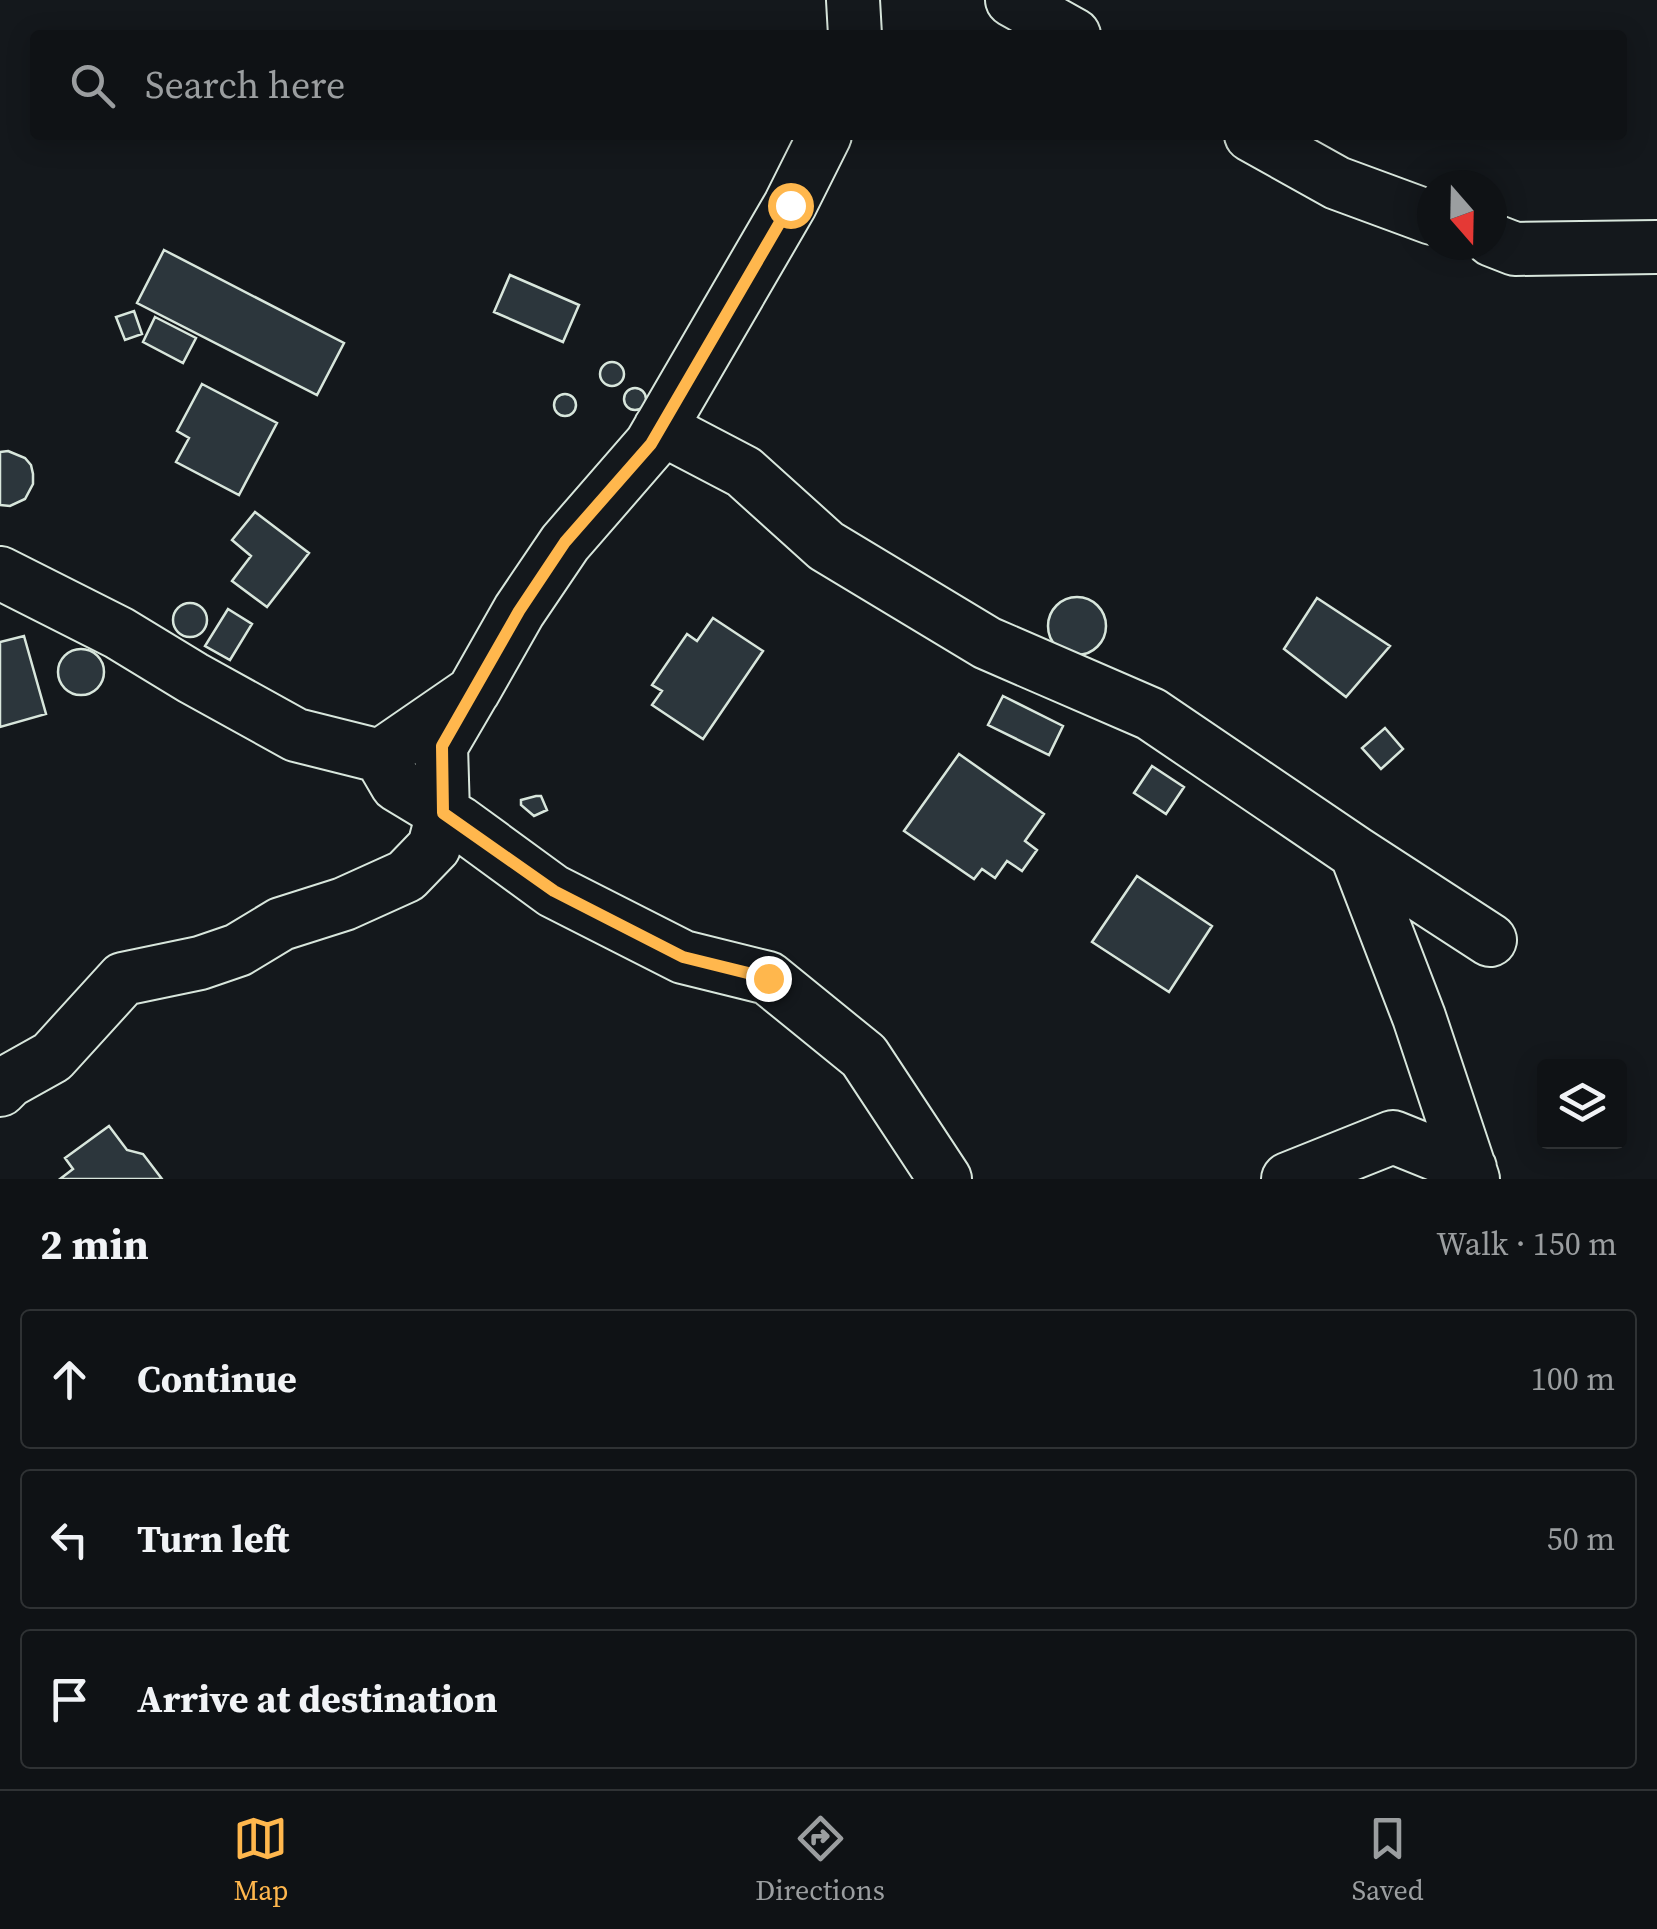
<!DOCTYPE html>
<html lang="en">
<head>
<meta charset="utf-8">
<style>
	body { margin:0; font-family:"Source Serif 4",serif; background:#1d2022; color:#f1f3f6 }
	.controls { position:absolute; right:30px; bottom:30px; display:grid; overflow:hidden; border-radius:10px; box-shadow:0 5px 25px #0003 }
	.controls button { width:90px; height:90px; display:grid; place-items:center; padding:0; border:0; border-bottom:2px solid #2f3234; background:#0f1215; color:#f1f3f6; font:50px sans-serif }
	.compass { position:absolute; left:1417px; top:170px; width:90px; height:90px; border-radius:50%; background:#0f1215; box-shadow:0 5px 25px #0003; rotate:160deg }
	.stop { position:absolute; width:30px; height:30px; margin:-22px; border:8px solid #ffb74d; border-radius:50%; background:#fff }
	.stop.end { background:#ffb74d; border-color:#fff; box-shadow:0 2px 10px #0008 }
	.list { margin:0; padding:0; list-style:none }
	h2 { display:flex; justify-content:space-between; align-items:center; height:130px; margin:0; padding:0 40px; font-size:42px }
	h2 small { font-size:32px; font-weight:400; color:#9b9ea0 }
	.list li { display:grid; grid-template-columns:65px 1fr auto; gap:30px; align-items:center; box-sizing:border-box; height:140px; margin:0 20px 20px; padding:0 20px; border:2px solid #2f3234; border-radius:10px }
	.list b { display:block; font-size:38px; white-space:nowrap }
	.list em { font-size:32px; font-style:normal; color:#9b9ea0 }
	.icon { flex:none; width:55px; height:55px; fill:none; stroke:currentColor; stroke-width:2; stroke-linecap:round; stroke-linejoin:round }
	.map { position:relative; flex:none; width:1657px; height:1179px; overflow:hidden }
	.search { position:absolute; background:#0f1215; box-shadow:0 5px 25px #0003; left:30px; right:30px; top:30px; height:110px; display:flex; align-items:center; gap:25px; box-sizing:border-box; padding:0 35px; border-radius:10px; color:#9b9ea0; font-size:38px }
	.sheet { height:610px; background:#0f1215 }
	nav { display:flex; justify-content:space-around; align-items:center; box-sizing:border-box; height:140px; border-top:2px solid #2f3234; background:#0f1215; font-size:28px; color:#9b9ea0 }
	nav a { display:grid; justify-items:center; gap:5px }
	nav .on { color:#ffb74d }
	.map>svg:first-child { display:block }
	.building { fill:#2c363c; stroke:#d8e6dc; stroke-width:2.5 }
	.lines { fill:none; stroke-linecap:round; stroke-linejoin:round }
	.minor-casing { stroke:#d8e6dc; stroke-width:56 }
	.minor { stroke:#14181c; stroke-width:52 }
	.route { stroke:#ffb74d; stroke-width:12 }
</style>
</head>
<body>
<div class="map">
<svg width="1657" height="1179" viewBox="0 0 1657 1179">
	<rect width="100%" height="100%" fill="#14181c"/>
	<!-- building -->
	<path class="building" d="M164 250 344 343 317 395 137 303Z
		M510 275 579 305 563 342 494 312Z
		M134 311 142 334 125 340 116 317Z
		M155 317 196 338 183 363 143 342Z
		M600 374a12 12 0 1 1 24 0a12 12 0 1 1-24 0Z
		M202 384 277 423 239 495 176 462 189 438 177 431Z
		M624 399a11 11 0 1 1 22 0a11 11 0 1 1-22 0Z
		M554 405a11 11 0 1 1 22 0a11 11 0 1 1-22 0Z
		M8 451 25 458 31 465 33 474V484L25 499 10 506 0 505V452Z
		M255 512 309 553 267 607 232 581 251 556 232 540Z
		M1048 626a29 29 0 1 1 58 0a29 29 0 1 1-58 0Z
		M1317 598 1390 646 1346 697 1284 649Z
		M173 620a17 17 0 1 1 34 0a17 17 0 1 1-34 0Z
		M228 609 252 624 230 660 205 646Z
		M713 618 763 651 703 739 652 705 662 691 652 685 687 634 697 641Z
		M24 636 46 714 0 727V642Z
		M58 672a23 23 0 1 1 46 0a23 23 0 1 1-46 0Z
		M1003 696 1063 726 1049 755 988 725Z
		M1385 728 1403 749 1381 769 1362 748Z
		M959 754 1044 814 1025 841 1037 850 1022 871 1007 861 995 878 982 869 974 879 904 831Z
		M1152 766 1184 787 1166 814 1134 793Z
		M536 796H541L547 810 534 816 521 805V800Z
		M1137 876 1212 926 1169 992 1092 942Z
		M109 1126 127 1150 143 1154 162 1179H60L73 1169 65 1158Z"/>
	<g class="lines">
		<!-- minor casing -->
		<g class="minor-casing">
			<path id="minor" d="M853 0 855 35
				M1012 0 1074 35
				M1251 135 1337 183 1432 218
				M1492 240 1515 249 1657 247
				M660 428 744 472 826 546 987 643 1151 714 1356 853 1490 940
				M0 573 119 633 193 678 296 735 380 756 473 692 519 611 565 543 651 444 790 205 825 135
				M380 756 397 785 460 823 553 891 683 957 768 978 864 1056 945 1179
				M1356 853 1419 1017 1473 1179
				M0 1090 9 1081 52 1057 123 979 200 963 238 950 281 924 344 904 406 876 434 847 443 813 441 746 472 693
				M1288 1179 1393 1137 1470 1168"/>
		</g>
		<!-- minor -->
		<use href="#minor" class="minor"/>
	</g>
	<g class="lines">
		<!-- route -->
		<path class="route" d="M768 978 683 957 554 891 443 813 442 746 519 611 565 542 651 444 790 205"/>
	</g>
</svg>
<div class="controls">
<button><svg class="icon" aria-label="layers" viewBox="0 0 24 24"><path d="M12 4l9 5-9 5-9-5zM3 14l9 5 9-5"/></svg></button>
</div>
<svg class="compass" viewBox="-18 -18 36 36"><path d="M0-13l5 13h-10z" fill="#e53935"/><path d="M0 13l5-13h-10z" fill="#9b9ea0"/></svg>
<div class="stop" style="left:790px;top:205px"></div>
<div class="stop end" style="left:768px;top:978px"></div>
<div class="search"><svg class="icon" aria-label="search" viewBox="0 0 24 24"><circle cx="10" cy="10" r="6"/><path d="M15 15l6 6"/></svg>Search here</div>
</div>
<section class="sheet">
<h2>2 min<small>Walk · 150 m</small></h2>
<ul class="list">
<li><svg class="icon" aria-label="ahead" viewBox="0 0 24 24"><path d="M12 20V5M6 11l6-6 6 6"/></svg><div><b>Continue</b></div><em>100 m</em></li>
<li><svg class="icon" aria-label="left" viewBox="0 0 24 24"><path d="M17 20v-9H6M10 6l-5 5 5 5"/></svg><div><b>Turn left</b></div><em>50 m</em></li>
<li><svg class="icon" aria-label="arrive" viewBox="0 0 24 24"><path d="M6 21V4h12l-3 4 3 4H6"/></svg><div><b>Arrive at destination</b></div></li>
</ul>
</section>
<nav>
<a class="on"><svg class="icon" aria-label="map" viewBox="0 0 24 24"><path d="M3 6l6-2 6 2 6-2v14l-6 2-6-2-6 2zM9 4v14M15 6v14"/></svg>Map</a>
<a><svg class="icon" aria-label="directions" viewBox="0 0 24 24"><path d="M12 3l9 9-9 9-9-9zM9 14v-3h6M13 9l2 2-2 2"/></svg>Directions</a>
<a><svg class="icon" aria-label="saved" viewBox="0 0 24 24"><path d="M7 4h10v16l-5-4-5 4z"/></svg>Saved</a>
</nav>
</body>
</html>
